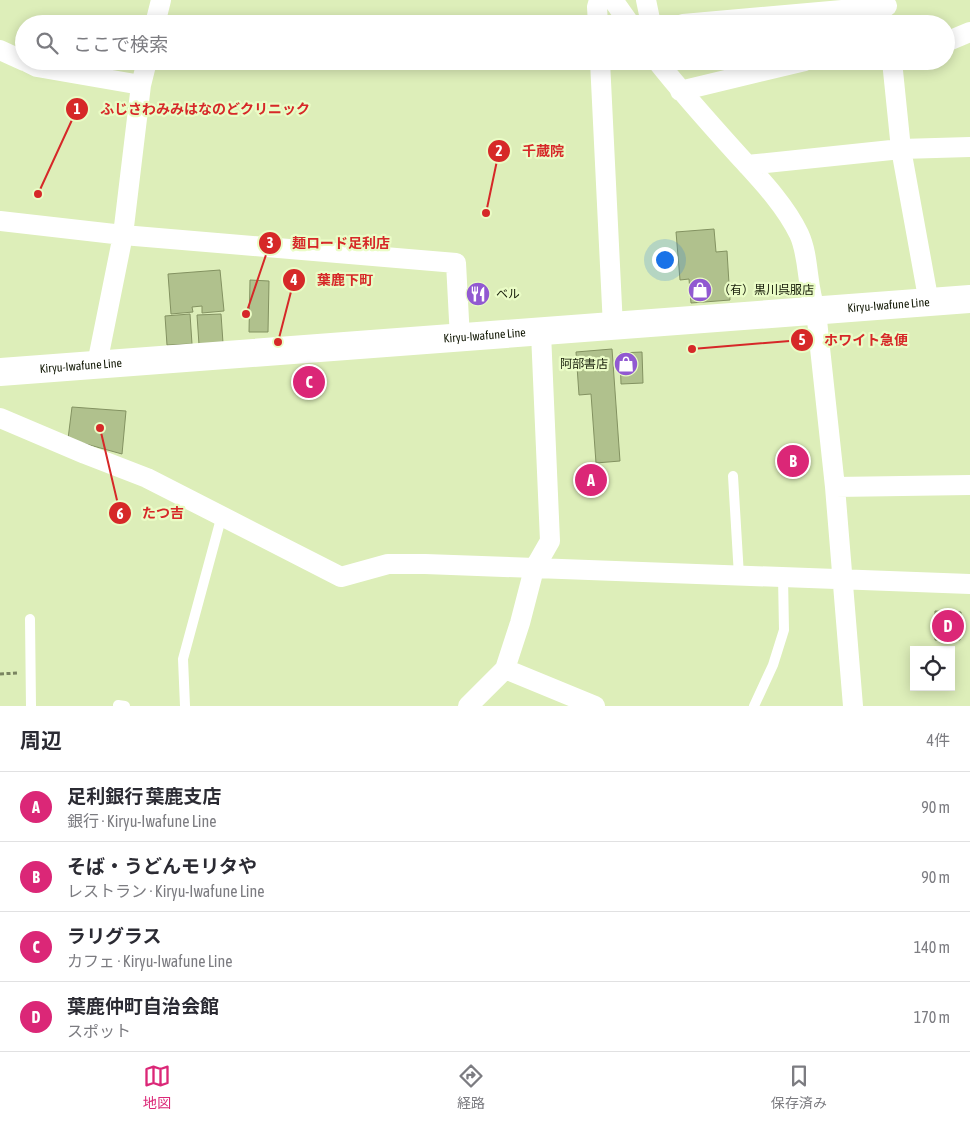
<!DOCTYPE html>
<html lang="ja">
<head>
<meta charset="utf-8">
<style>
	body { margin:0; font-family:"Asap Condensed","Noto Sans JP",sans-serif; background:#f2f2f3; color:#2b2b33 }
	.controls { position:absolute; right:15px; bottom:15px; display:grid; overflow:hidden; border-radius:0px; box-shadow:0 2px 12px #0003 }
	.controls button { width:45px; height:45px; display:grid; place-items:center; padding:0; border:0; border-bottom:1px solid #e1e1e2; background:#fff; color:#2b2b33; font:25px sans-serif }
	.you { position:absolute; left:664px; top:259px; width:18px; height:18px; margin:-12px; border:4px solid #fff; border-radius:50%; background:#1a73e8; box-shadow:0 0 0 8px #1a73e833 }
	.badge { display:grid; place-items:center; width:32px; height:32px; border-radius:50%; background:#db2777; color:#fff; font-size:16px; font-weight:700 }
	.pin { position:absolute; translate:-50% -50%; border:2px solid #fff; box-shadow:0 1px 5px #0006 }
	.list { margin:0; padding:0; list-style:none }
	h2 { display:flex; justify-content:space-between; align-items:center; height:65px; margin:0; padding:0 20px; font-size:21px }
	h2 small { font-size:16px; font-weight:400; color:#7c7c81 }
	.list li { display:grid; grid-template-columns:32px 1fr auto; gap:15px; align-items:center; box-sizing:border-box; height:70px; padding:0 20px; border-top:1px solid #e1e1e2 }
	.list b { display:block; font-size:19px; white-space:nowrap }
	.list p { margin:0; font-size:16px; white-space:nowrap; color:#7c7c81 }
	.list em { font-size:16px; font-style:normal; color:#7c7c81 }
	.icon { flex:none; width:28px; height:28px; fill:none; stroke:currentColor; stroke-width:2; stroke-linecap:round; stroke-linejoin:round }
	.map { position:relative; flex:none; width:970px; height:706px; overflow:hidden }
	.search { position:absolute; background:#fff; box-shadow:0 2px 12px #0003; left:15px; right:15px; top:15px; height:55px; display:flex; align-items:center; gap:12px; box-sizing:border-box; padding:0 18px; border-radius:28px; color:#7c7c81; font-size:19px }
	.sheet { height:345px; background:#fff }
	nav { display:flex; justify-content:space-around; align-items:center; box-sizing:border-box; height:70px; border-top:1px solid #e1e1e2; background:#fff; font-size:14px; color:#7c7c81 }
	nav a { display:grid; justify-items:center; gap:2px }
	nav .on { color:#db2777 }
	.map>svg:first-child { display:block }
	.building { fill:#b0c18d; stroke:#839261 }
	.lines { fill:none; stroke-linecap:round; stroke-linejoin:round }
	.path { stroke:#7a8561; stroke-width:3; stroke-dasharray:4 2.5; stroke-linecap:butt }
	.service { stroke:#fff; stroke-width:10 }
	.minor { stroke:#fff; stroke-width:20 }
	.primary { stroke:#fff; stroke-width:28 }
	.labels { text-anchor:middle; dominant-baseline:central; stroke-width:4.5; stroke-linejoin:round; paint-order:stroke }
	.poi-label { font-size:12px; fill:#131906; stroke:#eafcc6; text-anchor:start }
	.street-label { font-size:12px; fill:#131906; stroke:#eafcc6 }
	.leader { fill:none; stroke:#d62828; stroke-width:2 }
	.callout-dot { fill:#d62828; stroke:#eafcc6; stroke-width:2 }
	.mark-label { font-size:15px; text-anchor:middle; font-weight:bold; fill:#fff }
	.callout-label { font-size:14px; text-anchor:middle; font-weight:bold; fill:#d62828; stroke:#eafcc6; stroke-width:4.5; stroke-linejoin:round; paint-order:stroke }
</style>
</head>
<body>
<div class="map">
<svg width="970" height="706" viewBox="0 0 970 706">
	<rect width="100%" height="100%" fill="#ddeeb9"/>
	<!-- building -->
	<path class="building" d="M714 229 716 252 727 251 730 300 691 303 689 279 680 280 676 232Z
		M220 270 224 311 202 313V306L192 307 193 312 171 314 168 274Z
		M250 280 269 281 268 332H249Z
		M190 314 192 344 167 345 165 316Z
		M221 314 223 343 199 345 197 315Z
		M612 349 620 461 596 463 591 394 579 395 576 352Z
		M642 352 643 383 621 384 620 353Z
		M72 407 126 411 122 454 68 439Z
		M935 611 961 612 960 640H935Z"/>
	<g class="lines">
		<!-- path -->
		<path class="path" d="M0 674 17 673"/>
		<!-- service -->
		<path class="service" d="M733 476 739 576
			M30 619 31 706
			M118 705 125 706
			M185 706 183 659 222 515
			M754 706 773 665 784 630 783 577"/>
		<!-- minor -->
		<path class="minor" d="M613 0 630 24
			M646 0 651 24
			M155 24 161 0
			M598 24 597 7 599 0
			M683 24 887 6
			M946 42 970 32
			M0 50 24 61
			M25 61 37 67 141 85
			M600 61 613 327
			M657 61C683 94 711 125 739 156 761 180 785 205 799 234 810 258 806 287 816 311L835 487 853 706
			M892 61 901 149 929 303
			M680 91 805 61
			M747 165 901 149 970 147
			M0 221 123 235 456 263 460 339
			M97 364 123 235 141 85 147 61
			M0 418 85 454 147 478 341 577 388 564H425L970 584
			M835 487 970 485
			M505 669 595 706
			M468 706 505 669 520 623 534 569 550 541 541 333"/>
		<!-- primary -->
		<path class="primary" id="s1" d="M0 372 970 299"/>
	</g>
	<!-- icons -->
	<defs>
		<g id="shop-disc" transform="scale(1.25)"><circle r="9.5" fill="#9159d1" stroke="#eafcc6"/><path d="M-5-2.5h2.3a2.7 3.5 0 0 1 5.4 0H5L5.5 6h-11ZM-1.5-2.5h3a1.5 2.3 0 0 0-3 0Z" fill="#fff"/></g>
		<g id="restaurant-disc" transform="scale(1.25)"><circle r="9.5" fill="#9159d1" stroke="#eafcc6"/><path d="M-5-6h1v4h1v-4h1v4h1v-4h1v5L-1.5 .5V6h-2V.5L-5-1ZM5-6V6H3V1.5H1.5Q1.5-4 5-6Z" fill="#fff"/></g>
	</defs>
	<g fill-rule="evenodd">
		<use href="#shop-disc" x="700" y="290"/>
		<use href="#restaurant-disc" x="478" y="294"/>
		<use href="#shop-disc" x="626" y="364"/>
	</g>
	<g class="labels">
		<!-- poi labels -->
		<g class="poi-label">
			<text x="718" y="290">（有）黒川呉服店</text>
			<text x="496" y="294">ベル</text>
			<text x="608" y="364" text-anchor="end">阿部書店</text>
		</g>
		<!-- street labels -->
		<g class="street-label">
			<text stroke="none"><textPath href="#s1" startOffset="891">Kiryu-Iwafune Line</textPath></text>
			<text stroke="none"><textPath href="#s1" startOffset="486">Kiryu-Iwafune Line</textPath></text>
			<text stroke="none"><textPath href="#s1" startOffset="81">Kiryu-Iwafune Line</textPath></text>
		</g>
	</g>
	<!-- callouts -->
	<path class="leader" d="M38 194L77 109M486 213L499 151M246 314L270 243M278 342L294 280M692 349L802 340M100 428L120 513"/>
	<g class="callout-dot">
		<circle cx="38" cy="194" r="5"/>
		<circle cx="486" cy="213" r="5"/>
		<circle cx="246" cy="314" r="5"/>
		<circle cx="278" cy="342" r="5"/>
		<circle cx="692" cy="349" r="5"/>
		<circle cx="100" cy="428" r="5"/>
		<circle cx="77" cy="109" r="12"/>
		<circle cx="499" cy="151" r="12"/>
		<circle cx="270" cy="243" r="12"/>
		<circle cx="294" cy="280" r="12"/>
		<circle cx="802" cy="340" r="12"/>
		<circle cx="120" cy="513" r="12"/>
	</g>
	<g class="mark-label">
		<text x="77" y="114">1</text>
		<text x="499" y="156">2</text>
		<text x="270" y="248">3</text>
		<text x="294" y="285">4</text>
		<text x="802" y="345">5</text>
		<text x="120" y="519">6</text>
	</g>
	<g class="callout-label">
		<text x="205" y="114">ふじさわみみはなのどクリニック</text>
		<text x="543" y="156">千蔵院</text>
		<text x="341" y="248">麺ロード足利店</text>
		<text x="345" y="285">葉鹿下町</text>
		<text x="866" y="345">ホワイト急便</text>
		<text x="163" y="518">たつ吉</text>
	</g>
</svg>
<div class="controls">
<button><svg class="icon" aria-label="locate" viewBox="0 0 24 24"><circle cx="12" cy="12" r="6"/><path d="M12 2v4M12 18v4M2 12h4M18 12h4"/></svg></button>
</div>
<div class="you"></div>
<div class="pin badge" style="left:591px;top:480px">A</div>
<div class="pin badge" style="left:793px;top:461px">B</div>
<div class="pin badge" style="left:309px;top:382px">C</div>
<div class="pin badge" style="left:948px;top:626px">D</div>
<div class="search"><svg class="icon" aria-label="search" viewBox="0 0 24 24"><circle cx="10" cy="10" r="6"/><path d="M15 15l6 6"/></svg>ここで検索</div>
</div>
<section class="sheet">
<h2>周辺<small>4件</small></h2>
<ul class="list">
<li><span class="badge">A</span><div><b>足利銀行 葉鹿支店</b><p>銀行 · Kiryu-Iwafune Line</p></div><em>90 m</em></li>
<li><span class="badge">B</span><div><b>そば・うどんモリタや</b><p>レストラン · Kiryu-Iwafune Line</p></div><em>90 m</em></li>
<li><span class="badge">C</span><div><b>ラリグラス</b><p>カフェ · Kiryu-Iwafune Line</p></div><em>140 m</em></li>
<li><span class="badge">D</span><div><b>葉鹿仲町自治会館</b><p>スポット</p></div><em>170 m</em></li>
</ul>
</section>
<nav>
<a class="on"><svg class="icon" aria-label="map" viewBox="0 0 24 24"><path d="M3 6l6-2 6 2 6-2v14l-6 2-6-2-6 2zM9 4v14M15 6v14"/></svg>地図</a>
<a><svg class="icon" aria-label="directions" viewBox="0 0 24 24"><path d="M12 3l9 9-9 9-9-9zM9 14v-3h6M13 9l2 2-2 2"/></svg>経路</a>
<a><svg class="icon" aria-label="saved" viewBox="0 0 24 24"><path d="M7 4h10v16l-5-4-5 4z"/></svg>保存済み</a>
</nav>
</body>
</html>
